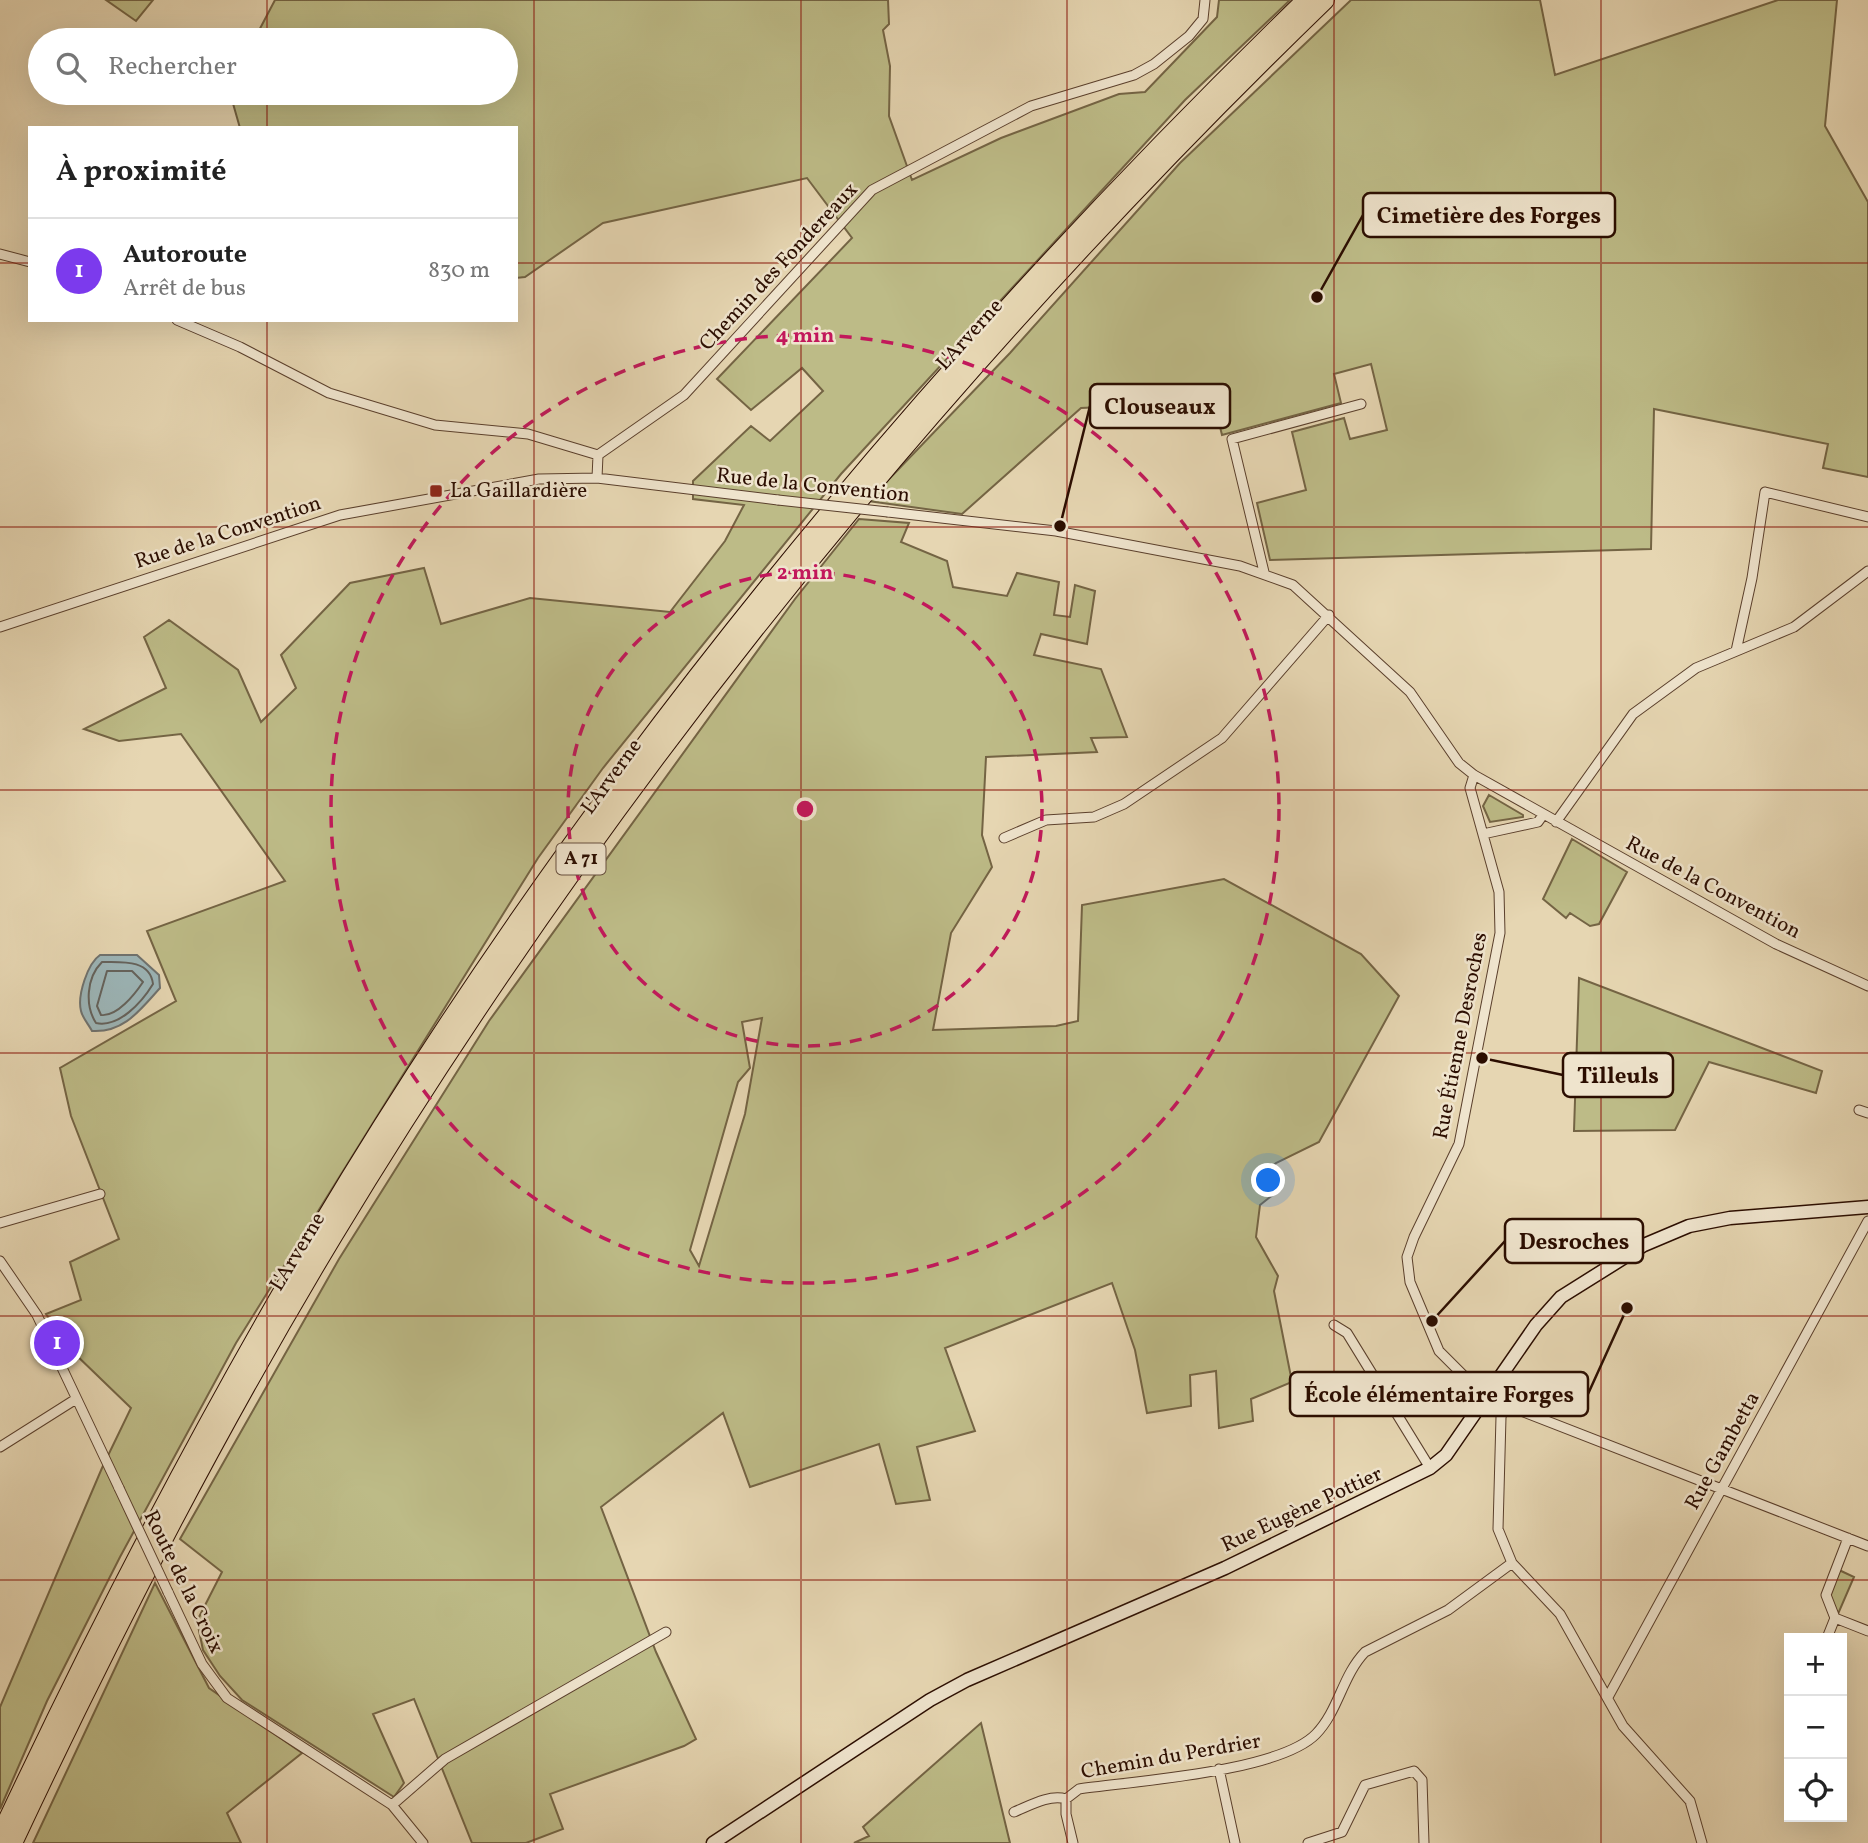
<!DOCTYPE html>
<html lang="fr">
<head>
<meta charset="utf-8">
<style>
	body { margin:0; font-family:Vollkorn,serif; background:#f6f6f6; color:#222 }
	.controls { position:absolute; right:21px; bottom:21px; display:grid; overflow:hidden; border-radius:0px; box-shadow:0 7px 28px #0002 }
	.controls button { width:63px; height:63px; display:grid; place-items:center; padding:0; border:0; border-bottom:2px solid #e0e0e0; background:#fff; color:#222; font:35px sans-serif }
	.you { position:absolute; left:1269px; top:1181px; width:24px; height:24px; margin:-18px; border:5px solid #fff; border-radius:50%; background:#1a73e8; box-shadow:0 0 0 10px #1a73e833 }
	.badge { display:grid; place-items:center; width:46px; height:46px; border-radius:50%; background:#7c3aed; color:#fff; font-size:23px; font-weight:700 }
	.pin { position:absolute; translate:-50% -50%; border:4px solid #fff; box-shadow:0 2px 7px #0006 }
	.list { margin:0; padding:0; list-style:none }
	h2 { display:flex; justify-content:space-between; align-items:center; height:91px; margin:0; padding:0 28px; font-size:30px }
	h2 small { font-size:23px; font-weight:400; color:#767676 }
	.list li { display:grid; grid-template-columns:46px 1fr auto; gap:21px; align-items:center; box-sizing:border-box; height:105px; padding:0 28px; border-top:2px solid #e0e0e0 }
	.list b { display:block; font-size:26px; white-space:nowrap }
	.list p { margin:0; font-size:23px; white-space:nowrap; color:#767676 }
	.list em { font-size:23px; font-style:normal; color:#767676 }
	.icon { flex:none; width:38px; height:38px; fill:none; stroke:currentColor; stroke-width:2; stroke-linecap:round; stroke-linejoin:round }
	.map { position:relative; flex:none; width:1868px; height:1843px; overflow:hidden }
	.search { position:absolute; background:#fff; box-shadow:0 7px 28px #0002; left:28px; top:28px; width:490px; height:77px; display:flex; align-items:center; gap:18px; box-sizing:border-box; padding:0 24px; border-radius:38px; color:#767676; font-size:26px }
	.panel { position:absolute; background:#fff; box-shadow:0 7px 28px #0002; left:28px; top:126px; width:490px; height:196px; border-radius:0px }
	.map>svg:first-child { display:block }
	.green { fill:#bdbb87; stroke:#746444; stroke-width:2; fill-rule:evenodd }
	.water { fill:#9cb6b9; stroke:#6f726f; stroke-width:2 }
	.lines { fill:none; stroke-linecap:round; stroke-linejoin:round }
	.shore { stroke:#64625c; stroke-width:2 }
	.street-casing { stroke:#5a3f2c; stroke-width:11 }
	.secondary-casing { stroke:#2b0d00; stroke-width:15 }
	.highway-casing { stroke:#2b0d00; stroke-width:20 }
	.street { stroke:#efe4cd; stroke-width:9 }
	.secondary { stroke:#efe4cd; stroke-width:12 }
	.highway { stroke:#e6d6b2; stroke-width:18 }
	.street-bridge-casing { stroke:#5a3f2c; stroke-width:11; stroke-linecap:butt }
	.street-bridge { stroke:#efe4cd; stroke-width:9 }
	.grid { fill:none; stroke:#8f2418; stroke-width:2; stroke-opacity:0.55 }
	.ring { fill:none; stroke:#c2185b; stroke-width:3.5; stroke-dasharray:12 9 }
	.poi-dot { fill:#8f2418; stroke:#efe4cd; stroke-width:2.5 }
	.labels { text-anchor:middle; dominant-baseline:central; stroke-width:5; stroke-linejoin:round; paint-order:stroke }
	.shield { fill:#efe4cd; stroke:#664e3e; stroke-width:2 }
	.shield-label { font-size:19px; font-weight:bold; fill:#2b0d00 }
	.street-label { font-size:21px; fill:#2b0d00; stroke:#efe4cd }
	.poi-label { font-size:21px; fill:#2b0d00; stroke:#efe4cd; text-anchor:start }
	.centre { fill:#c2185b; stroke:#efe4cd; stroke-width:3.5 }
	.ring-label { font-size:21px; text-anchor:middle; font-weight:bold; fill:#c2185b; stroke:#efe4cd; stroke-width:5; stroke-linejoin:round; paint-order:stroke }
	.leader { fill:none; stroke:#2b0d00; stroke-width:2.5 }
	.callout-dot { fill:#2b0d00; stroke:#efe4cd; stroke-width:2.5 }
	.callout { fill:#efe4cd; stroke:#2b0d00; stroke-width:2.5 }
	.callout-label { font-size:23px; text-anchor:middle; font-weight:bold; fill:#2b0d00 }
</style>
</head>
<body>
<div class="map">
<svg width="1868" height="1843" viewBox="0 0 1868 1843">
	<rect width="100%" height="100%" fill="#e6d6b2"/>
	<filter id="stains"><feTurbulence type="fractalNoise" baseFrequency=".00286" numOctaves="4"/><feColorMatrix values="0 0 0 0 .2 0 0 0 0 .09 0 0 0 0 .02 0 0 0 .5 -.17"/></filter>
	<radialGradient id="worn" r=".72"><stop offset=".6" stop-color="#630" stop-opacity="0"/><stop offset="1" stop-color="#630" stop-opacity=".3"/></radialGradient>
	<!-- green -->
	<path class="green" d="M106 0H153L136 21Z
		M275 0H888L889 24 883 30 890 66 889 116 912 180 1001 138 1119 94 1145 92 1217 17 1219 0H1290L1185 100 841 474 603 768 538 858 236 1343 120 1557 47 1701 0 1809V1707L102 1468 131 1408 71 1350 46 1314 81 1300 70 1262 119 1239 71 1116 60 1068 176 1001 147 931 285 881 181 734 119 741 84 729 166 688 144 637 169 620 238 670 261 722 296 688 281 655 350 583 424 568 441 624 530 598 670 612 725 541 744 505 693 499V481L751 426 770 441 823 391 802 368 751 410 717 379 852 238 807 178 603 223 525 277 516 278V128H240L230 93H506V40H254Z
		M1351 0H1540L1555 75 1778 0H1837L1825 126 1868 202V477L1823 468 1828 444 1654 409 1651 549 1270 560 1257 503 1306 490 1292 432 1344 418 1350 439 1387 430 1371 364 1334 374 1341 403 1222 435 1214 402 1081 408 962 514 868 501 1010 353 1180 163Z
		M859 519 909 523 901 542 947 561 953 587 1007 596 1017 573 1059 582 1054 615 1070 617 1075 585 1095 591 1087 644 1041 634 1034 655 1101 669 1127 737 1091 738 1097 752 986 757 982 835 992 867 951 933 933 1030 1056 1026 1078 1021 1082 905 1224 879 1361 954 1399 996 1319 1142 1276 1163 1262 1176 1274 1194 1260 1205 1256 1237 1278 1276 1274 1291 1292 1382 1251 1399 1253 1421 1219 1428 1216 1371 1190 1375 1191 1406 1147 1413 1135 1350 1112 1283 945 1348 975 1431 917 1447 930 1500 896 1504 879 1444 750 1487 723 1413 601 1507 656 1652 696 1739 684 1746 550 1794 563 1829 526 1843H472L414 1699 373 1714 404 1783 394 1797 242 1700 220 1676 203 1650 197 1621 222 1572 180 1539 339 1259 489 1021 795 599ZM762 1018 745 1114 699 1266 690 1250 738 1082 750 1068 742 1022Z
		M1489 795 1523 815V817L1490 822 1483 806Z
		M1572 839 1627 872 1599 924 1590 926 1570 913 1566 918 1543 899Z
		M1579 978 1822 1071 1816 1093 1709 1062 1675 1130 1574 1131Z
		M1839 1570 1854 1577 1838 1614 1829 1597Z
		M155 1583 209 1688 302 1753 227 1813 241 1843H33Z
		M981 1723 1010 1843H854L869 1836 863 1827Z"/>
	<!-- water -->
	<path class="water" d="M100 955H137L159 975 160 988C140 1010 124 1033 92 1031 89 1025 82 1017 81 1011 77 995 88 963 100 955Z"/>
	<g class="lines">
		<!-- shore -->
		<path class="shore" d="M102 962C121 962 150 959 153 984 142 1002 119 1028 96 1023 85 1006 86 978 102 962Z
			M107 971H132L143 982C135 994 117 1017 101 1015L97 1006Z"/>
		<!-- street casing -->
		<g class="street-casing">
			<path id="street" d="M0 254 30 262
				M177 320 240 347 329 393 435 425 528 434 598 455
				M598 455 684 395 872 190 1031 106 1134 75 1154 64 1189 36 1203 19 1205 0
				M597 478 598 455
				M888 512 1056 531 1240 566 1293 585 1410 692 1459 763 1474 775 1776 944 1868 986
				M1264 572 1232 439 1361 404
				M0 627 340 515 539 479 597 478 778 500
				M1736 651 1752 578 1765 492 1868 517
				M1474 775 1470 788 1499 892 1500 933 1459 1144 1414 1237 1407 1257 1410 1282 1439 1351 1472 1384 1498 1402 1868 1546
				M1556 822 1633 714 1696 668 1794 627 1868 571
				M1483 834 1538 822 1543 815
				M1004 838 1046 820 1094 817 1124 804 1222 738 1329 615
				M1859 1110 1868 1113
				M0 1223 100 1194
				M0 1261 37 1315 119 1488
				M1334 1325 1347 1333 1430 1468
				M1505 1405 1501 1417 1498 1529 1512 1563 1560 1614 1623 1726 1690 1801 1702 1843
				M0 1447 76 1399
				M1848 1538 1826 1595 1835 1618 1868 1631
				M168 1592 202 1664 227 1698 392 1805 423 1843
				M1827 1638 1835 1618
				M1608 1697 1868 1221
				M1219 1769 1235 1843
				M1066 1799V1814L1073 1843
				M392 1805 445 1759 666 1632
				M1014 1812C1029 1806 1049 1794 1066 1799L1079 1789C1134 1781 1279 1772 1316 1734 1339 1710 1342 1676 1365 1652L1448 1610 1512 1563
				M1308 1843 1342 1832 1365 1785 1414 1771 1422 1780 1424 1843"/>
		</g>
		<!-- secondary casing -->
		<g class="secondary-casing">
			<path id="secondary" d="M713 1843 930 1700 967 1680 1225 1568 1430 1468 1446 1455 1536 1325 1561 1297 1644 1245 1689 1226 1730 1218 1868 1207"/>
		</g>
		<!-- highway casing -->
		<g class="highway-casing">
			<path id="highway" d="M0 1836C97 1629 201 1428 318 1231 589 777 927 368 1306 0
				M13 1843C110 1636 215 1432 333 1236 608 781 944 369 1325 0"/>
		</g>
		<!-- street -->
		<use href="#street" class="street"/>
		<!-- secondary -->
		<use href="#secondary" class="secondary"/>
		<!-- highway -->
		<use href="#highway" class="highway"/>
		<!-- street-bridge casing -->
		<g class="street-bridge-casing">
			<path id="street-bridge" d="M778 500 888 512
				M119 1488 168 1592"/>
		</g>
		<!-- street-bridge -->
		<use href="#street-bridge" class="street-bridge"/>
	</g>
	<!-- grid -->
	<path class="grid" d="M267 0V40M534 0V1843M801 0V1843M1067 0V1843M1334 0V1843M1601 0V1843M267 93V128M0 263H30M516 263H1868M267 320V1843M0 527H1868M0 790H1868M0 1053H1868M0 1316H1868M0 1580H1868"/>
	<!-- distance rings -->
	<g class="ring">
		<circle cx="805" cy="809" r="237"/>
		<circle cx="805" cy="809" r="474"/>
	</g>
	<!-- markers -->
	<rect class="poi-dot" x="429" y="484" width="14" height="14" rx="3.5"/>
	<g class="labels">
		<!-- shield labels -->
		<rect class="shield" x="556.5" y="843.5" width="49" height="31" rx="5"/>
		<g class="shield-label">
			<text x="581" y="859">A 71</text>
		</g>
		<!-- street labels -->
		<g class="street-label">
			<text transform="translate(779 267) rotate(-47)">Chemin des Fondereaux</text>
			<text transform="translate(970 335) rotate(-48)">L'Arverne</text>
			<text transform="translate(813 486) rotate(6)">Rue de la Convention</text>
			<text transform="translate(228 533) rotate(-18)">Rue de la Convention</text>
			<text transform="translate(612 777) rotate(-54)">L'Arverne</text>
			<text transform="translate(1713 888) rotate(28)">Rue de la Convention</text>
			<text transform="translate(1461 1036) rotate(-79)">Rue Étienne Desroches</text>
			<text transform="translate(298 1252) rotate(-59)">L'Arverne</text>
			<text transform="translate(1723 1451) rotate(-61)">Rue Gambetta</text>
			<text transform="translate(1302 1510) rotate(-25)">Rue Eugène Pottier</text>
			<text transform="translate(183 1582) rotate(64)">Route de la Croix</text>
			<text transform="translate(1171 1757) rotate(-10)">Chemin du Perdrier</text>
		</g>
		<!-- poi labels -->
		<g class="poi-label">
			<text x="450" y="491">La Gaillardière</text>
		</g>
	</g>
	<circle cx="805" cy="809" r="10" class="centre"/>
	<g class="ring-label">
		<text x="805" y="342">4 min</text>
		<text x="805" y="579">2 min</text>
	</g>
	<!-- callouts -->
	<path class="leader" d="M1317 297L1363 215M1060 526L1090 406M1482 1058L1563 1075M1432 1321L1505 1241M1627 1308L1588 1394"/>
	<g class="callout-dot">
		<circle cx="1317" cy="297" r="7"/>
		<circle cx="1060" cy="526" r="7"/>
		<circle cx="1482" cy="1058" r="7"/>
		<circle cx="1432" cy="1321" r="7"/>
		<circle cx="1627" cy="1308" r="7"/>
	</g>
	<g class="callout">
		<rect x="1363" y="193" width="252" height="44" rx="7"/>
		<rect x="1090" y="384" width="140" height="44" rx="7"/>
		<rect x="1563" y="1053" width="110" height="44" rx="7"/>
		<rect x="1505" y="1219" width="138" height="44" rx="7"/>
		<rect x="1290" y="1372" width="298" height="44" rx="7"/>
	</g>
	<g class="callout-label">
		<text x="1489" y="223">Cimetière des Forges</text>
		<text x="1160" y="414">Clouseaux</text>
		<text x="1618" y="1083">Tilleuls</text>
		<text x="1574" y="1249">Desroches</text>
		<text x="1439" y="1402">École élémentaire Forges</text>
	</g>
	<rect width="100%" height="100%" filter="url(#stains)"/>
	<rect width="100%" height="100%" fill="url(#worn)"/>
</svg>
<div class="controls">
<button>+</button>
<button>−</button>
<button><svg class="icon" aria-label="locate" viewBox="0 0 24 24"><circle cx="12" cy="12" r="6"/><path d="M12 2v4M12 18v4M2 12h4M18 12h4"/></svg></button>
</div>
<div class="you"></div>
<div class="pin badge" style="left:57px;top:1343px">1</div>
<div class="search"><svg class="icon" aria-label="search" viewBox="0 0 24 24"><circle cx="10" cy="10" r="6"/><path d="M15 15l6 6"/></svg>Rechercher</div>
<section class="panel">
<h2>À proximité<small></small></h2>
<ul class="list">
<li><span class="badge">1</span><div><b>Autoroute</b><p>Arrêt de bus</p></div><em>830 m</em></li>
</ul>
</section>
</div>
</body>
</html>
